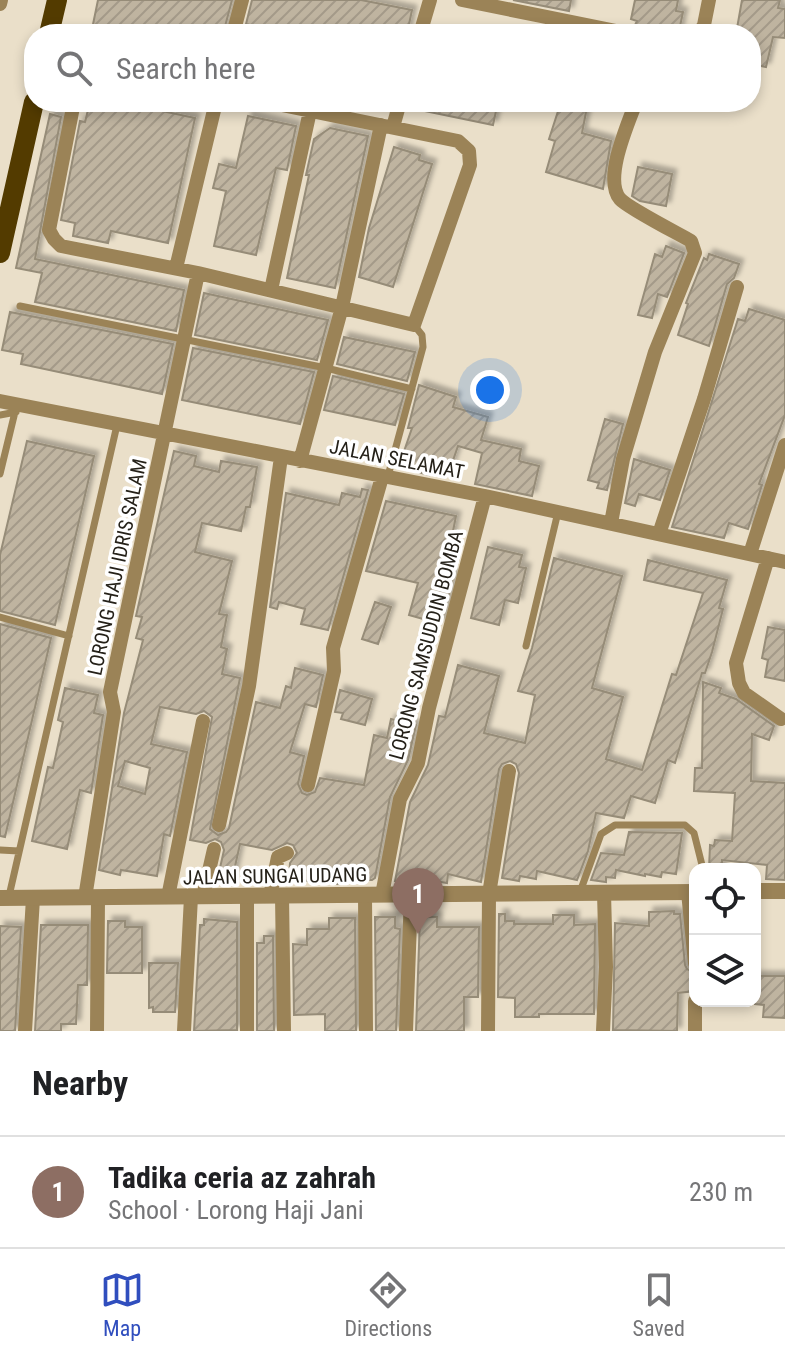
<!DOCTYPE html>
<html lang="en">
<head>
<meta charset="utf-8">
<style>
	body { margin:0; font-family:"Roboto Condensed",sans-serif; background:#f6f6f6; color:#202124 }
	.controls { position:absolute; right:24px; bottom:24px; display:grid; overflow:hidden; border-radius:16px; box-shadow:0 4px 12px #0003 }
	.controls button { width:72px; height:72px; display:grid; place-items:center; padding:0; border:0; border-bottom:2px solid #e0e0e0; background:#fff; color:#202124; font:40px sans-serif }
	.you { position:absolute; left:490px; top:390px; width:28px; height:28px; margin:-20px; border:6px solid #fff; border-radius:50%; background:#1a73e8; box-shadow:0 0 0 12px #1a73e833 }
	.badge { display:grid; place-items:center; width:52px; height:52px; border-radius:50%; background:#304ebe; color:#fff; font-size:26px; font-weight:700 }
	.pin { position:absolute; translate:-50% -66px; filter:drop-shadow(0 2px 4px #0008) }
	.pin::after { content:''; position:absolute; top:42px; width:28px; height:24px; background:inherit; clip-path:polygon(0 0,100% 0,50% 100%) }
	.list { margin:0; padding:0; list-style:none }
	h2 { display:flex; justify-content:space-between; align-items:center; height:104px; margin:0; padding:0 32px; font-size:34px }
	h2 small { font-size:26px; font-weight:400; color:#757577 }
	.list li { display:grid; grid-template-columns:52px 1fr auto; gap:24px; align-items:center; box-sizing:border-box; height:112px; padding:0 32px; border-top:2px solid #e0e0e0 }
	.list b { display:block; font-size:30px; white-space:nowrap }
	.list p { margin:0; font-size:26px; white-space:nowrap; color:#757577 }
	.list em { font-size:26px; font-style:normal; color:#757577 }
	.icon { flex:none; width:44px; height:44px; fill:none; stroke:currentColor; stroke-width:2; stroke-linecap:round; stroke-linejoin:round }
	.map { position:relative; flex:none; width:785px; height:1031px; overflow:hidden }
	.search { position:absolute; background:#fff; box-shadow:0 4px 12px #0003; left:24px; right:24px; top:24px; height:88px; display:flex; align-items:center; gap:20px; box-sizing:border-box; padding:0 28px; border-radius:32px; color:#757577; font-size:30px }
	.sheet { height:216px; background:#fff }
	nav { display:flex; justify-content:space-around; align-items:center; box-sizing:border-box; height:112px; border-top:2px solid #e0e0e0; background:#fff; font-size:22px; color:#757577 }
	nav a { display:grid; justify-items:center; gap:4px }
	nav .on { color:#304ebe }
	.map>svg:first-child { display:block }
	.building { fill:url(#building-hatch); stroke:#968c78; stroke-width:2; fill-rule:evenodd; filter:url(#shadow) }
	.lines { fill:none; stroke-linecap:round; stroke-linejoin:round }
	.service { stroke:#9b8357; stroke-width:7 }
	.minor { stroke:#9b8357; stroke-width:14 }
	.tertiary { stroke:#9b8357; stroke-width:16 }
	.primary { stroke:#533b00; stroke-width:20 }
	.labels { text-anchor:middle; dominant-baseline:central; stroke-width:7; stroke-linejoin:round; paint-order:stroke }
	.street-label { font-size:20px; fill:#252119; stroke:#fff }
</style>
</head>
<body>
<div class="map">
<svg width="785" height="1031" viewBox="0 0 785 1031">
	<defs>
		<pattern id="building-hatch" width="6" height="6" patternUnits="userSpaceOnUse" patternTransform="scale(2)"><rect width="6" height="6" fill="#bfb4a0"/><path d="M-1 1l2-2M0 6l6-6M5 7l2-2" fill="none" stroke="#a49a89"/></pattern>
		<filter id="shadow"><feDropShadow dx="4.5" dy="-4.5" stdDeviation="2" flood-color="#0004"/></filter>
	</defs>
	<rect width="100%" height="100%" fill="#eadfc9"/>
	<!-- building -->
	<path class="building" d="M98 0H232L223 34H91Z
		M252 0H361L412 10 407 34H282L246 24Z
		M513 0H571L569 11Z
		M635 0H678L676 11 683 12 679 31 658 26 657 31 635 25 637 21 631 19Z
		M742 0H780L778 8 785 9V38L773 37 766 67 751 64V34H736Z
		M90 102H164L162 111 195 118 168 243 111 231 108 243 73 236 75 223 61 220 80 121 85 122Z
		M411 102H498L493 125 410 108Z
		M561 102H588L582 133 611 141 603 189 546 172 555 141 549 139Z
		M50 114 61 117 35 259 184 290 176 331 35 302 42 273 16 268Z
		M248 116 296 126 287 170 276 168 256 255 214 246 226 191 213 188 219 164 236 168Z
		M330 128 368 136 335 288 287 278 309 175H306L314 139Z
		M394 147 420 155 419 160 432 164 393 287 359 277 369 228Z
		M638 167 672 174 666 206 640 201 632 196Z
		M666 246 684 253 667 297 658 294 652 318 638 315 655 254 662 257Z
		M709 254 739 264 734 278 727 284 709 346 678 335 688 304 686 303 704 258 707 260Z
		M204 293 328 320 317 360 195 335Z
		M749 309 785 320V415L759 484 762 485 748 529 729 523 724 538 672 527 738 319 745 321Z
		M10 312 173 344 162 394 21 364 23 354 2 350Z
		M344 337 415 352 407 381 337 364Z
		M193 348 314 372 300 424 182 400Z
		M333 376 404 394 395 425 324 410Z
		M419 385 456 397 453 407 488 417 481 440 521 449 519 461 539 466 532 496 475 484 482 453 458 446 449 472 432 467 429 475 407 469 408 465 400 463 412 428H408Z
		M605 419 623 424 607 490 597 488 599 483 588 480Z
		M27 441 94 456 55 625 0 611V555Z
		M174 451 196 456 194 466 219 472 221 461 257 467 250 507H246L241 531 202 523 195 552 232 561 219 614 227 615 221 647 227 649 222 674 240 678 210 829 218 835 226 832 229 828 256 702 280 708 286 686 291 688 295 668 323 675 316 707 305 704 290 752 304 756 298 784 302 793 307 795 315 792 320 778 364 785 374 735 387 738 391 719 416 725 408 760 390 797 375 878 372 880H339V884H334L289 879 290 863 297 853 293 845 287 843 272 850 240 844 232 880 218 877 224 850 221 842 215 839 206 843 190 840 212 717 204 711 196 714 160 707 151 744 187 752 170 836 164 834 157 876 121 870 120 875 99 870 124 713 143 640 136 638 142 617 136 616ZM125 761 150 768 145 794 118 786Z
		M634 459 670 470 660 500 639 494 635 506 625 503Z
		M362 489 368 490 328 630 301 624 305 609 279 602 277 609 270 607 286 493 339 505 342 493 360 497Z
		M386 501 456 516 445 572 454 574 441 624 409 615 418 583 366 571Z
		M488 547 522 555 519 567 526 568 518 603 505 600 499 625 471 618Z
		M554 558 622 576 592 688 623 697 606 759 642 770 672 674 676 675 703 593 644 580 648 560 727 580 719 608 723 609 712 652 705 673H702L675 763 668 760 655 803 631 796 624 818 596 813 588 851 577 880 537 871 536 879 520 876 519 881 502 878 519 773 516 764 510 761 502 764 499 769 481 882 448 874 447 883 423 879 422 883 395 881 410 802 428 765 439 716 445 717 458 665 499 676 484 733 525 743 535 695 518 691 532 648Z
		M375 602 391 607 378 644 362 639Z
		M0 624 51 638 5 837 0 836Z
		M768 627 785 630V681L765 677 768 660 762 658Z
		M703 682 721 688 719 693 736 699 774 726 769 740 752 734 751 781 785 783V880L766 879 767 865 722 860V869H709L710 845 714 846 715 840 732 841 735 793 694 791 695 768H702Z
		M65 688 98 695 94 713 103 715 91 793 80 790 67 849 32 841 48 767 53 768 63 722 58 720Z
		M340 690 372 699 365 725 341 719 343 713 335 712Z
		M629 832 682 833 676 874 662 872 661 877 645 874V876L616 870 615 878 606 877V882L591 880 601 853 624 855Z
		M674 911V914H680L685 965 687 969 695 973V991L678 993 677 1031 613 1030 615 923 649 926V912Z
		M499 914H505V921H514V924H553V915H574V925L595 924 594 1014H539V1017H515V998L498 997Z
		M375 917H395V928L400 929 396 1031H376Z
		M420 917H437V927H479L478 997H464V1031H416Z
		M329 918H355L356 1031H325V1014L294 1015 293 944 307 945V929H329Z
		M204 919 237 922V1030L194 1031 200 925H204Z
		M108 921H125V927H142V973H107Z
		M41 925H88L87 985H78L76 1024H61V1031H35Z
		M0 926 21 927 15 1031H0Z
		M264 936H273L274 1031H257V943H264Z
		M149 963H178L175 1012H153V1007L149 1008Z
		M755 976H785V1018L763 1017 764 1005 755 1004Z"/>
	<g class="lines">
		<!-- service -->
		<path class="service" d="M235 29 263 34
			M20 306 326 368 412 389
			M0 415 16 412
			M0 474 15 412
			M388 476 423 347 422 335 414 325
			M0 617 69 636
			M526 646 558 512
			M0 850 19 851
			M580 892 601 834 615 825H685L694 833 703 869
			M9 896 117 425"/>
		<!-- minor -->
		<path class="minor" d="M462 0 631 34
			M0 4 1 0
			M233 34 242 0
			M420 34 430 0
			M699 34 704 25 709 0
			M74 102 49 230 54 239 61 246 198 273 414 325 470 165 469 151 458 141 267 102
			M393 127 400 102
			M176 268 216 102
			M271 290 310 111
			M0 401 485 496 785 562
			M300 461 342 307 381 125
			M611 523 623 459 655 352 695 253 691 241C677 233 628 208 620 199 603 179 628 124 636 102
			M659 534 704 399 737 287
			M750 554 785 445
			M768 558 736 663 739 683 744 693 781 719
			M308 785 334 671 333 648 382 477
			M219 825 249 686 281 457
			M688 892 695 963
			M365 895 366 1031
			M382 895 400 799 418 763 429 708 485 496
			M270 896 278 857 287 853
			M282 896 284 1031
			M168 897 203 721
			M203 897 214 849
			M247 897V1031
			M85 898 114 712 110 692 198 273
			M25 1031 33 898
			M97 1031 98 898
			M184 1031 191 897
			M406 1031 411 895
			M488 1031 489 894 509 771
			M603 1031 606 967 604 893
			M695 1031V1001"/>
		<!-- tertiary -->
		<path class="tertiary" d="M755 891H785
			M0 898 695 892"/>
		<!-- primary -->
		<path class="primary" d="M49 34 57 0
			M0 253 34 102"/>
	</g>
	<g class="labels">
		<!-- street labels -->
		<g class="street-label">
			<text transform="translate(397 459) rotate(11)">JALAN SELAMAT</text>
			<text transform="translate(117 567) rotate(-78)">LORONG HAJI IDRIS SALAM</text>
			<text transform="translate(426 645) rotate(-75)">LORONG SAMSUDDIN BOMBA</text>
			<text transform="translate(275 876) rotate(-1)">JALAN SUNGAI UDANG</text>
		</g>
	</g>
</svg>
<div class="controls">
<button><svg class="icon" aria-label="locate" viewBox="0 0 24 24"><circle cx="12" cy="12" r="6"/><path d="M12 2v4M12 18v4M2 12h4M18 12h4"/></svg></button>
<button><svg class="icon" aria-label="layers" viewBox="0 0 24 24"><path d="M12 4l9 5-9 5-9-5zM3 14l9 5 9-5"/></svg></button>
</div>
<div class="you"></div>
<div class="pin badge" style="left:418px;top:934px;background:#8d6e63">1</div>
<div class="search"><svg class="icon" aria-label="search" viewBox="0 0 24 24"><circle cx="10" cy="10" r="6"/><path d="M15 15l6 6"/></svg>Search here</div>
</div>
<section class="sheet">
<h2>Nearby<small></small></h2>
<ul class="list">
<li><span class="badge" style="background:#8d6e63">1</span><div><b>Tadika ceria az zahrah</b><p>School · Lorong Haji Jani</p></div><em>230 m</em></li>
</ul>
</section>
<nav>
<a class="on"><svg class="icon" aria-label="map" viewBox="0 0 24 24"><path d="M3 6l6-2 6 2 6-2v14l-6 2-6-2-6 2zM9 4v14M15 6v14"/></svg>Map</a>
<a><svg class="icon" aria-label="directions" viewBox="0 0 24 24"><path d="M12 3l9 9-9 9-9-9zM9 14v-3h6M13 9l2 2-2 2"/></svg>Directions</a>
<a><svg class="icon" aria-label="saved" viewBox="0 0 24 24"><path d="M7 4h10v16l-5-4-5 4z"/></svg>Saved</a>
</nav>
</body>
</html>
